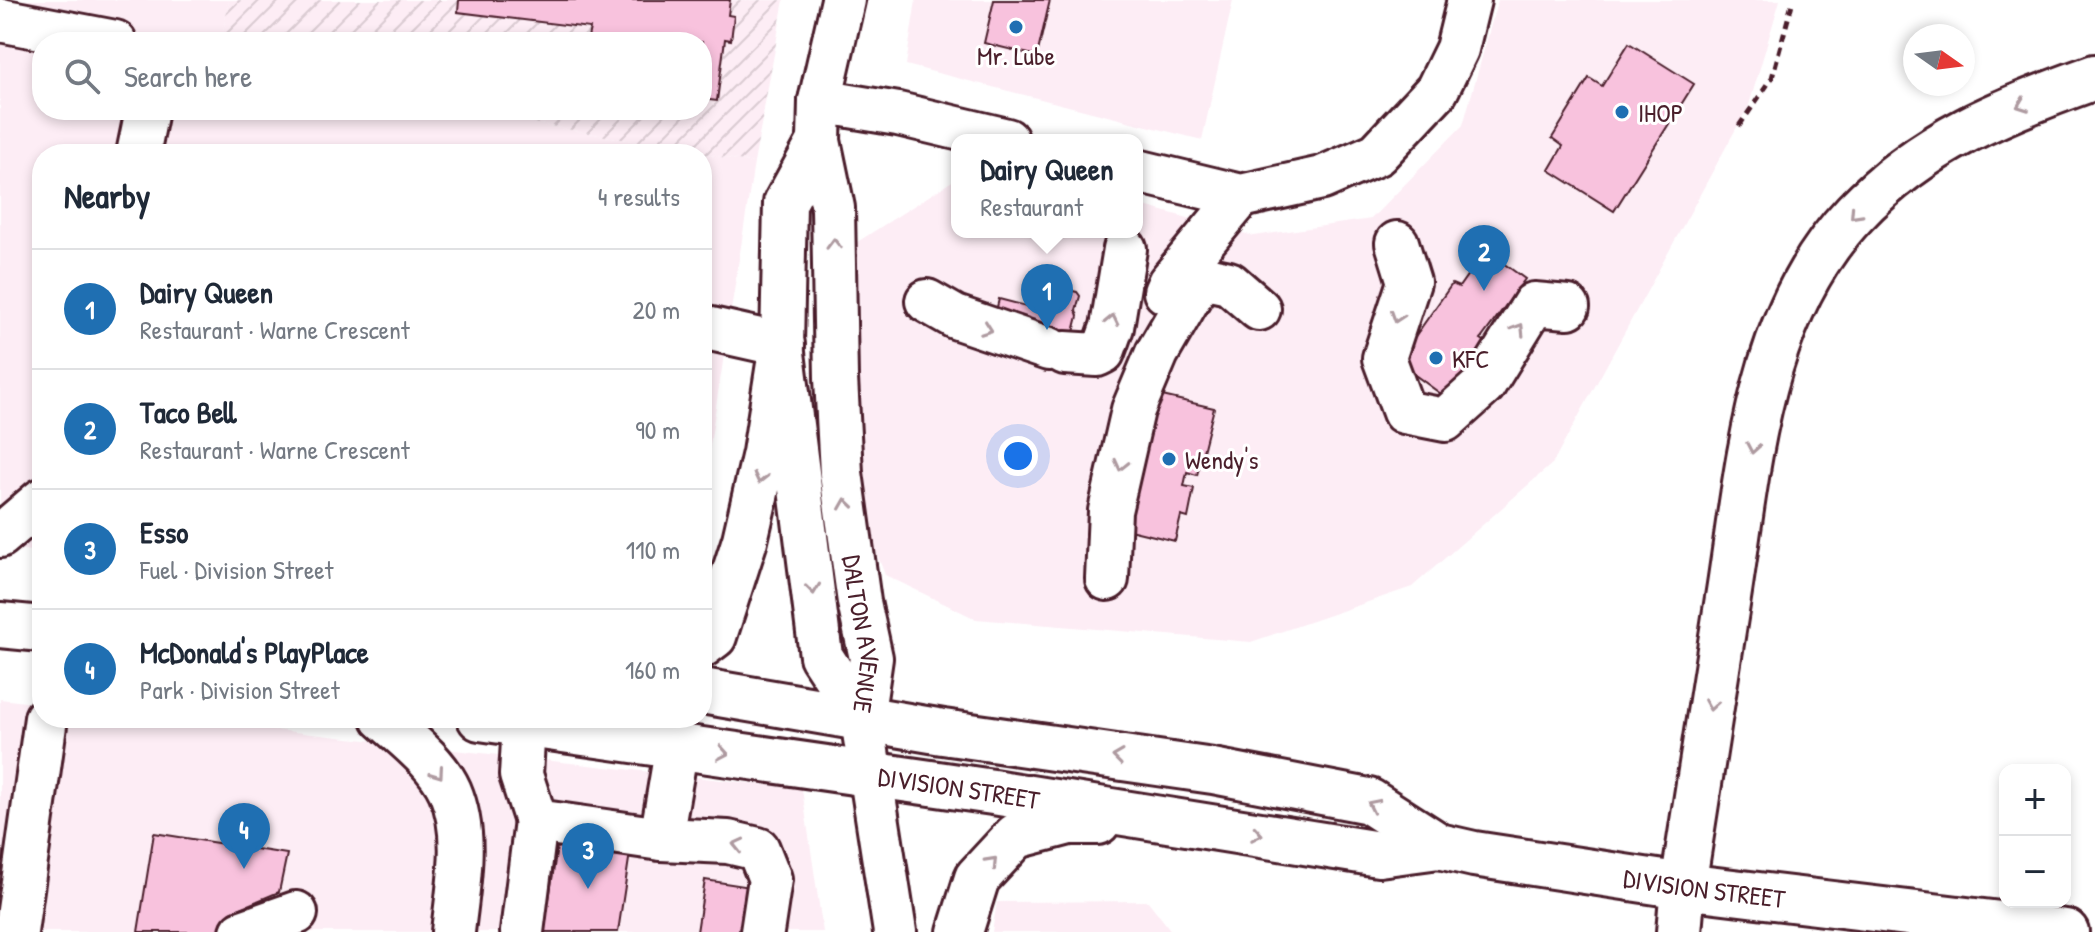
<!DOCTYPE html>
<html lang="en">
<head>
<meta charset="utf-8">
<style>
	body { margin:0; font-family:"Patrick Hand",sans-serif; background:#f2f2f3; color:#1f2937 }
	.controls { position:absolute; right:24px; bottom:24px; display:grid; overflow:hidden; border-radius:16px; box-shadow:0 4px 12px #0003 }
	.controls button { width:72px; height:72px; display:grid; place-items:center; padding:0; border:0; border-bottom:2px solid #e0e1e3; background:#fff; color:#1f2937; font:40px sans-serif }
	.compass { position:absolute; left:1903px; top:24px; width:72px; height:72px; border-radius:50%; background:#fff; box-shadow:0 4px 12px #0003; rotate:104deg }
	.you { position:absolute; left:1018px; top:456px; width:28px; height:28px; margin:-20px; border:6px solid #fff; border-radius:50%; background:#1a73e8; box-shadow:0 0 0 12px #1a73e833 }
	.badge { display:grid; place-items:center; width:52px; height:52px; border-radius:50%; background:#1f6fb2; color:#fff; font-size:26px; font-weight:700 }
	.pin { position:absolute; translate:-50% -66px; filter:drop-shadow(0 2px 4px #0008) }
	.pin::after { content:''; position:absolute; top:42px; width:28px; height:24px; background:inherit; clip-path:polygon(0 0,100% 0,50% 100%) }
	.popup { position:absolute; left:951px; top:134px; width:192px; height:104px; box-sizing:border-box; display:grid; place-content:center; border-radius:16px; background:#fff; filter:drop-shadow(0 2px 6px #0005); font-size:26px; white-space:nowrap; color:#747a83 }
	.popup b { font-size:30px; color:#1f2937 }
	.popup::after { content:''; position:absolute; left:50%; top:100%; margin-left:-16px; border:16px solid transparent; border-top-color:#fff }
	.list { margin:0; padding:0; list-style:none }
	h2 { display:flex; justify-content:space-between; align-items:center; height:104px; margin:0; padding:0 32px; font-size:34px }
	h2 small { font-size:26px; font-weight:400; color:#747a83 }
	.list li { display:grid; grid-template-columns:52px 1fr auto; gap:24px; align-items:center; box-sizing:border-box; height:120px; padding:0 32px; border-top:2px solid #e0e1e3 }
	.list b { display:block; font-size:30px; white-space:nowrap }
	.list p { margin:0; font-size:26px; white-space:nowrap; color:#747a83 }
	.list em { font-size:26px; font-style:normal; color:#747a83 }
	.icon { flex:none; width:44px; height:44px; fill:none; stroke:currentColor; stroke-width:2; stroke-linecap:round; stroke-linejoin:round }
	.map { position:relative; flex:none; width:2095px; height:932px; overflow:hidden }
	.search { position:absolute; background:#fff; box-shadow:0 4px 12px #0003; left:32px; top:32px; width:680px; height:88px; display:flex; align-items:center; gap:20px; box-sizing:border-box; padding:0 28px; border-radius:32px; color:#747a83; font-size:30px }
	.panel { position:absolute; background:#fff; box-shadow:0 4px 12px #0003; left:32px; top:144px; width:680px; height:584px; border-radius:32px }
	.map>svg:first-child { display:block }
	.built { fill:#fdedf5 }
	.industrial { fill:url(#industrial-furrows) }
	.building { fill:#f8c2dd; stroke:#4a1f2b; stroke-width:2 }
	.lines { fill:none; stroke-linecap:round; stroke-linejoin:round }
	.minor-casing { stroke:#4a1f2b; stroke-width:48 }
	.major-casing { stroke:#4a1f2b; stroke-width:50 }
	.highway-casing { stroke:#4a1f2b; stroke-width:50 }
	.path { stroke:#4a1f2b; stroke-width:5; stroke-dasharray:8 6; stroke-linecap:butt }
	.minor { stroke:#fff; stroke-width:42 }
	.major { stroke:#fff; stroke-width:44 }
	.highway { stroke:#fff; stroke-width:44 }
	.oneway { stroke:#ae9aa0 }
	.poi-dot { fill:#1f6fb2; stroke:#fff; stroke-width:3 }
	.labels { text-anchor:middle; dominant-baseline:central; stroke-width:6; stroke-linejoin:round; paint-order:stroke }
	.poi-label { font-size:26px; fill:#4a1f2b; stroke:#fff; text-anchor:start }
	.street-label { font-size:26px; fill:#4a1f2b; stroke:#fff }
</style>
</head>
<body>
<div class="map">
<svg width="2095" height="932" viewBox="0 0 2095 932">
	<defs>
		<pattern id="industrial-furrows" width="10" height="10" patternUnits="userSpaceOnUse" patternTransform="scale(2)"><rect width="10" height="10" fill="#fdedf5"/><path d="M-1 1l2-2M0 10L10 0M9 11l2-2" fill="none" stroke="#dacbd2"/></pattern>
	</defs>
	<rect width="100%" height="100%" fill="#fff"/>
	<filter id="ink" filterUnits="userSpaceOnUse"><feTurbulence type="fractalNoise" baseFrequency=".0125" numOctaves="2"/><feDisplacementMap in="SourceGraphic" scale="16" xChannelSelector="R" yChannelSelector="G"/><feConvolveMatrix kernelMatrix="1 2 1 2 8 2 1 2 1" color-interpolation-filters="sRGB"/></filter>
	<g filter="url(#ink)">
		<!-- built -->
		<path class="built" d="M0 0H229L221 42H42V110H461L754 163 702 496V154H42V553L0 546Z
			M916 0H1233L1202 140 906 65Z
			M1498 0H1780L1749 105 1553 463 1412 587 1251 642 976 619 885 575 851 486 837 255 957 178V232H1137V204L1254 236 1371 219 1463 125Z
			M0 699 42 704V718H169L802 789 823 932H0Z
			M1148 901 1172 932H992L997 902Z"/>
		<!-- industrial -->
		<path class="industrial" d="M229 0H784L754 163 461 110H702V42H221Z"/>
		<!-- building -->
		<path class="building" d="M459 0H730L728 15 734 16 731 40 725 39 717 101 702 99V42H587L590 28 458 12Z
			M994 0H1050L1037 56 984 43Z
			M1629 43 1694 84 1614 211 1549 170 1563 146 1552 138 1589 78 1602 86Z
			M1485 250 1525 279 1481 339 1487 343 1448 399 1397 362 1452 284 1459 287Z
			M1068 290 1077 292 1080 296 1076 310 1078 316 1071 344 993 323 999 299 1053 313 1059 307 1064 292Z
			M1158 395 1214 408 1197 475 1187 472 1184 486 1194 488 1188 518 1181 516 1175 541 1121 528Z
			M154 833 287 854 279 892 231 912 229 931 232 932H138Z
			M559 834 631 846 618 932H544Z
			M705 880 751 887 744 932H697Z"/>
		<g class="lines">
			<!-- minor casing -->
			<g class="minor-casing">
				<g id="minor">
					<path id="s1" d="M843 0 820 101 819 141 833 208 836 378 841 473 859 602 871 658 862 719 895 932"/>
					<path d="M0 20 115 42"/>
					<path d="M820 101 898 114 1007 140"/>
					<path d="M819 141 785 203 782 345 821 656 862 719"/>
					<path d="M138 154 147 110"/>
					<path d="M1137 171 1241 196 1322 178 1377 154 1437 90 1457 49 1469 0"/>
					<path d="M1397 243 1409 282 1384 358 1404 412 1445 420 1484 385 1534 304 1568 307"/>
					<path d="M1165 292 1169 283 1241 196"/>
					<path d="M927 301 955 317 1049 349"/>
					<path d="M702 327 782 345"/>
					<path d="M1065 353 1097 355 1103 352 1112 327 1125 249"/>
					<path d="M0 536 42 500"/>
					<path d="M1107 579 1110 511 1133 410 1157 353 1201 277 1229 283 1259 309"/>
					<path d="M383 718C406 739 437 762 450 791 469 836 458 885 453 932"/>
					<path d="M524 724 521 775 536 821 661 839 677 745"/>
					<path d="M661 839 728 842 758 849 770 879 762 932"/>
					<path d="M16 932 46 718"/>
					<path d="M242 932 296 913"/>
					<path d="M522 932 536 821"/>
				</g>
			</g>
			<!-- major casing -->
			<g class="major-casing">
				<g id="major">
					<path d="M0 625 42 629"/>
					<path d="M702 645 714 636 745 540 765 453 782 345"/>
					<path id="s2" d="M702 691 943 732 1213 771 1369 801 1439 846 1474 854 1683 886 2066 932"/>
					<path id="s3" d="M480 718 993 792 1379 854 1439 846"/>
					<path d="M960 932 977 878 1016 836 1069 822H1098"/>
				</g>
			</g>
			<!-- highway casing -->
			<g class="highway-casing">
				<path id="highway" d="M1679 932 1683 886C1698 790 1713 694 1728 598 1749 465 1757 316 1855 213 1922 142 2005 109 2095 77"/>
			</g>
			<!-- path -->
			<path class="path" d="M1739 126 1772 78 1793 0"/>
			<!-- minor -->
			<use href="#minor" class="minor"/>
			<!-- major -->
			<use href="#major" class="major"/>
			<!-- highway -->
			<use href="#highway" class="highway"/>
		</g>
		<!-- one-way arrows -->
		<defs><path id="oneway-chevron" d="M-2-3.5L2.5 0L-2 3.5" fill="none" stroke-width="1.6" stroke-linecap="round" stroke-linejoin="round" transform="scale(2)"/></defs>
		<g class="oneway">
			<use href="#oneway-chevron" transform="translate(2022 105) rotate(159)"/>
			<use href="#oneway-chevron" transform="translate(1855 214) rotate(133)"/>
			<use href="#oneway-chevron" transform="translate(834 244) rotate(-91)"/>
			<use href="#oneway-chevron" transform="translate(1397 317) rotate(108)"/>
			<use href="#oneway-chevron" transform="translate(1112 320) rotate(-78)"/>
			<use href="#oneway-chevron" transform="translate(987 329) rotate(20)"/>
			<use href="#oneway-chevron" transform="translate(1519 329) rotate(-58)"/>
			<use href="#oneway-chevron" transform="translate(1753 448) rotate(100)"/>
			<use href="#oneway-chevron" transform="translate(1121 465) rotate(103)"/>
			<use href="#oneway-chevron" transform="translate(760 478) rotate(103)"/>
			<use href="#oneway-chevron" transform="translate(846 504) rotate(-98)"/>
			<use href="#oneway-chevron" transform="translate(813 589) rotate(83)"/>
			<use href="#oneway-chevron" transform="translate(1711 705) rotate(99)"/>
			<use href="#oneway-chevron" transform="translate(723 753) rotate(10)"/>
			<use href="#oneway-chevron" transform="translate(1118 757) rotate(-172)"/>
			<use href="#oneway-chevron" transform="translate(438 773) rotate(55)"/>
			<use href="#oneway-chevron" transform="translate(1373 805) rotate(-154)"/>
			<use href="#oneway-chevron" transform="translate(1257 834) rotate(10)"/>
			<use href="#oneway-chevron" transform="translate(738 845) rotate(-167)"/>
			<use href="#oneway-chevron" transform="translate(992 862) rotate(-47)"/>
		</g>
	</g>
	<!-- markers -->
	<g class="poi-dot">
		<circle cx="1016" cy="27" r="8"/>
		<circle cx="1622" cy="112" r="8"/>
		<circle cx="1436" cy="358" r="8"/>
		<circle cx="1169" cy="459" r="8"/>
	</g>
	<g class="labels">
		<!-- poi labels -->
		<g class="poi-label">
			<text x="1016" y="55" text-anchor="middle">Mr. Lube</text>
			<text x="1638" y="112">IHOP</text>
			<text x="1452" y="358">KFC</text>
			<text x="1185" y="459">Wendy's</text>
		</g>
		<!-- street labels -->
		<g class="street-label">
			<text stroke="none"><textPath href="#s1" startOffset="640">DALTON AVENUE</textPath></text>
			<text stroke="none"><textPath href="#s3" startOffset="484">DIVISION STREET</textPath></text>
			<text stroke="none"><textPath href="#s2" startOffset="1028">DIVISION STREET</textPath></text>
		</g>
	</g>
</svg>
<div class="controls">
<button>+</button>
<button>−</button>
</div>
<svg class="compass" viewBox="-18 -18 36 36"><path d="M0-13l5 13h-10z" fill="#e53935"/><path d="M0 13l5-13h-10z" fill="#747a83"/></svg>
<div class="you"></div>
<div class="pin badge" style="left:1047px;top:330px">1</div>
<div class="popup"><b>Dairy Queen</b>Restaurant</div>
<div class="pin badge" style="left:1484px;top:291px">2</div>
<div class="pin badge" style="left:588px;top:889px">3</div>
<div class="pin badge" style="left:244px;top:869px">4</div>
<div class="search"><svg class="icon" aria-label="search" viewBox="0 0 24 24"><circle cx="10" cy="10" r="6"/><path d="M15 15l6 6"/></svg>Search here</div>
<section class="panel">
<h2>Nearby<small>4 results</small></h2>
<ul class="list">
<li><span class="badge">1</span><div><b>Dairy Queen</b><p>Restaurant · Warne Crescent</p></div><em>20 m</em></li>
<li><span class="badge">2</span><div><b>Taco Bell</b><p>Restaurant · Warne Crescent</p></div><em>90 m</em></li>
<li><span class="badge">3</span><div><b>Esso</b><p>Fuel · Division Street</p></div><em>110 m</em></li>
<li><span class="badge">4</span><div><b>McDonald's PlayPlace</b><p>Park · Division Street</p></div><em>160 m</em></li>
</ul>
</section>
</div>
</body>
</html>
